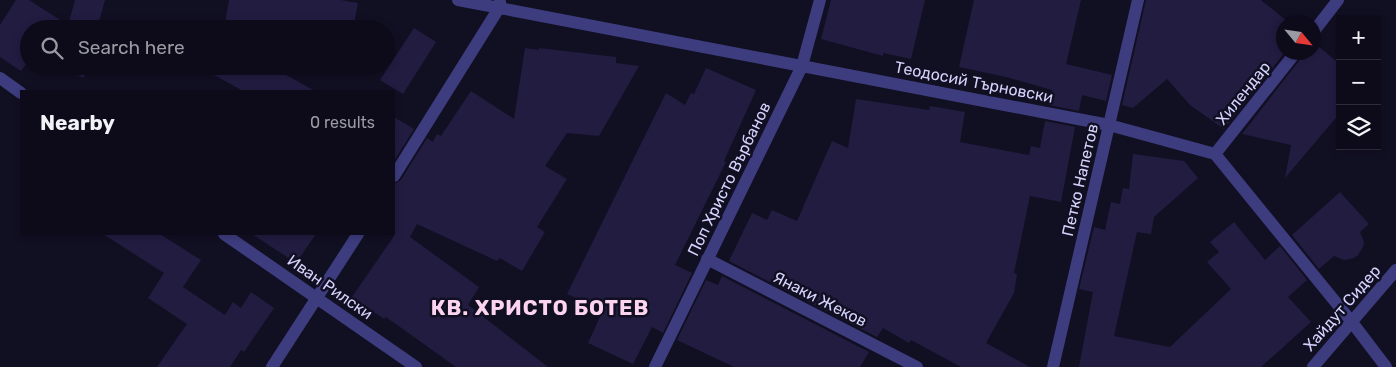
<!DOCTYPE html>
<html lang="en">
<head>
<meta charset="utf-8">
<style>
	body { margin:0; font-family:Rubik,sans-serif; background:#161423; color:#f1f3f6 }
	.controls { position:absolute; right:15px; top:15px; display:grid; overflow:hidden; border-radius:0px; box-shadow:0 2px 8px #0003 }
	.controls button { width:45px; height:45px; display:grid; place-items:center; padding:0; border:0; border-bottom:1px solid #2d2b39; background:#0d0b1a; color:#f1f3f6; font:25px sans-serif }
	.compass { position:absolute; left:1276px; top:15px; width:45px; height:45px; border-radius:50%; background:#0d0b1a; box-shadow:0 2px 8px #0003; rotate:119deg }
	.list { margin:0; padding:0; list-style:none }
	h2 { display:flex; justify-content:space-between; align-items:center; height:65px; margin:0; padding:0 20px; font-size:21px }
	h2 small { font-size:16px; font-weight:400; color:#9a9ba2 }
	.icon { flex:none; width:28px; height:28px; fill:none; stroke:currentColor; stroke-width:2; stroke-linecap:round; stroke-linejoin:round }
	.map { position:relative; flex:none; width:1396px; height:367px; overflow:hidden }
	.search { position:absolute; background:#0d0b1a; box-shadow:0 2px 8px #0003; left:20px; top:20px; width:375px; height:55px; display:flex; align-items:center; gap:12px; box-sizing:border-box; padding:0 18px; border-radius:28px; color:#9a9ba2; font-size:19px }
	.panel { position:absolute; background:#0d0b1a; box-shadow:0 2px 8px #0003; left:20px; top:90px; width:375px; height:145px; border-radius:0px }
	.map>svg:first-child { display:block }
	.building { fill:#221c41 }
	.lines { fill:none; stroke-linecap:round; stroke-linejoin:round }
	.minor { stroke:#3d3c7e; stroke-width:12 }
	.labels { text-anchor:middle; dominant-baseline:central; stroke-width:5; stroke-linejoin:round; paint-order:stroke }
	.street-label { font-size:16px; fill:#d5d2fc; stroke:#110f22 }
	.district-label { font-size:21px; font-weight:bold; letter-spacing:1px; fill:#fdd4ef; stroke:#110f22 }
</style>
</head>
<body>
<div class="map">
<svg width="1396" height="367" viewBox="0 0 1396 367">
	<rect width="100%" height="100%" fill="#110f22"/>
	<!-- building -->
	<path class="building" d="M16 0H29L68 25 75 0H105L97 29H29V60L21 71 0 57V25Z
		M229 0H341L358 3 353 29H224Z
		M831 0H925L911 59 883 53V56L821 39Z
		M974 0H1081L1066 64 1112 75 1106 101 1082 95 1079 111 1049 105 1052 90 1006 77 959 67Z
		M1146 0H1261L1288 22H1284V52H1285L1224 129 1190 105 1167 79 1133 108 1122 105Z
		M414 28 436 42 403 94 380 80Z
		M1314 43 1340 64V113L1285 178 1291 145 1242 134 1302 57 1304 52H1314Z
		M525 48 539 50V48L616 57V63L639 66 599 136 567 133 545 166 567 179 537 227 545 232 522 271 500 258 497 261 417 224 410 237 479 287 468 305 548 367H456L386 317 384 319 352 297 394 236V184L401 180 427 138 433 142 437 134 441 136 471 91 514 119Z
		M59 66H87L84 78Z
		M198 66H270L315 91H243Z
		M706 68 756 90 724 161 726 162 675 265 692 273 663 333 652 327 633 364 588 343 603 310 567 294 666 93 685 105 691 93 694 94Z
		M856 99 929 110 930 106 965 112 960 142 1029 155 1031 146 1040 148 1045 121 1075 127 1061 202 1030 196 1014 273 1017 274 1014 293 986 343 1030 367H961L911 340 909 343 883 328 877 337 729 261 752 213 767 220 772 210 797 221 832 141 848 148Z
		M394 117 414 129 394 161Z
		M1133 154 1184 161 1198 178 1154 217 1151 234 1137 232 1114 336 1170 347 1231 289 1207 262 1219 252 1210 242 1234 222 1265 260 1280 246 1307 280 1288 297 1311 322 1261 367H1079L1093 292 1079 289 1094 227 1105 230 1111 202 1120 204 1123 188 1129 189Z
		M1340 192 1369 224 1360 232 1364 242 1363 247 1358 255 1354 258 1344 260 1334 256 1319 269 1292 235Z
		M103 234H160L201 260 183 287 225 315 233 302 241 308 251 292 274 308 244 352 241 350 230 367H157L187 324 148 298 164 273Z
		M252 234H316L296 263Z
		M722 276 869 352 860 367H734L677 340 706 280 718 285Z"/>
	<g class="lines">
		<!-- minor -->
		<path class="minor" d="M458 0 1109 125 1215 154 1351 321 1386 367
			M1314 31 1338 0
			M0 78 21 93
			M1215 154 1296 52
			M394 176 499 8 500 2
			M224 234 416 367
			M707 259 917 367
			M272 367 358 234
			M655 367 802 66 820 0
			M1053 367 1138 0
			M1313 367 1396 270"/>
	</g>
	<g class="labels">
		<!-- street labels -->
		<g class="street-label">
			<text transform="translate(974 82) rotate(11)">Теодосий Търновски</text>
			<text transform="translate(1243 93) rotate(-51)">Хилендар</text>
			<text transform="translate(729 179) rotate(-64)">Поп Христо Върбанов</text>
			<text transform="translate(1080 180) rotate(-77)">Петко Напетов</text>
			<text transform="translate(330 287) rotate(35)">Иван Рилски</text>
			<text transform="translate(820 299) rotate(27)">Янаки Жеков</text>
			<text transform="translate(1342 308) rotate(-49)">Хайдут Сидер</text>
		</g>
		<!-- district labels -->
		<g class="district-label">
			<text x="540" y="307">КВ. ХРИСТО БОТЕВ</text>
		</g>
	</g>
</svg>
<div class="controls">
<button>+</button>
<button>−</button>
<button><svg class="icon" aria-label="layers" viewBox="0 0 24 24"><path d="M12 4l9 5-9 5-9-5zM3 14l9 5 9-5"/></svg></button>
</div>
<svg class="compass" viewBox="-18 -18 36 36"><path d="M0-13l5 13h-10z" fill="#e53935"/><path d="M0 13l5-13h-10z" fill="#9a9ba2"/></svg>
<div class="search"><svg class="icon" aria-label="search" viewBox="0 0 24 24"><circle cx="10" cy="10" r="6"/><path d="M15 15l6 6"/></svg>Search here</div>
<section class="panel">
<h2>Nearby<small>0 results</small></h2>
<ul class="list">
</ul>
</section>
</div>
</body>
</html>
